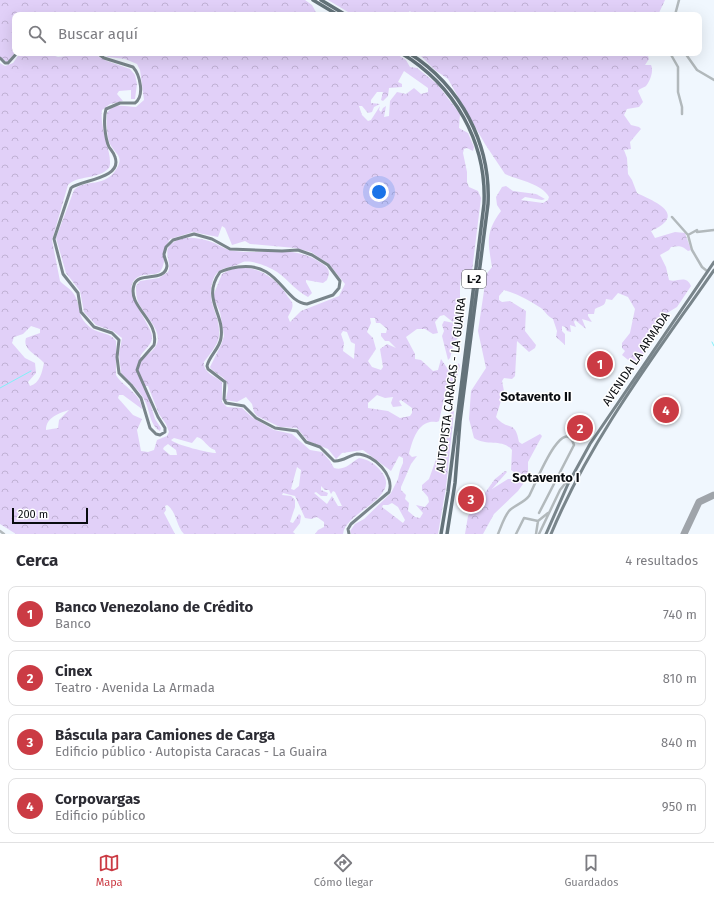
<!DOCTYPE html>
<html lang="es">
<head>
<meta charset="utf-8">
<style>
	body { margin:0; font-family:"Fira Sans",sans-serif; background:#f7f7f7; color:#2b2b33 }
	.scale { position:absolute; left:12px; bottom:10px; width:76px; box-sizing:border-box; padding-left:4px; border:2px solid #090c10; border-top:0; font-size:11px; line-height:14px; white-space:nowrap; color:#090c10; -webkit-text-stroke:3px #fff; paint-order:stroke }
	.you { position:absolute; left:379px; top:192px; width:14px; height:14px; margin:-10px; border:3px solid #fff; border-radius:50%; background:#1a73e8; box-shadow:0 0 0 6px #1a73e833 }
	.badge { display:grid; place-items:center; width:26px; height:26px; border-radius:50%; background:#cb3b44; color:#fff; font-size:13px; font-weight:700 }
	.pin { position:absolute; translate:-50% -50%; border:2px solid #fff; box-shadow:0 1px 4px #0006 }
	.list { margin:0; padding:0; list-style:none }
	h2 { display:flex; justify-content:space-between; align-items:center; height:52px; margin:0; padding:0 16px; font-size:17px }
	h2 small { font-size:13px; font-weight:400; color:#7c7c81 }
	.list li { display:grid; grid-template-columns:26px 1fr auto; gap:12px; align-items:center; box-sizing:border-box; height:56px; margin:0 8px 8px; padding:0 8px; border:1px solid #e1e1e2; border-radius:8px }
	.list b { display:block; font-size:15px; white-space:nowrap }
	.list p { margin:0; font-size:13px; white-space:nowrap; color:#7c7c81 }
	.list em { font-size:13px; font-style:normal; color:#7c7c81 }
	.icon { flex:none; width:22px; height:22px; fill:none; stroke:currentColor; stroke-width:2; stroke-linecap:round; stroke-linejoin:round }
	.map { position:relative; flex:none; width:714px; height:534px; overflow:hidden }
	.search { position:absolute; background:#fff; box-shadow:0 4px 16px #0002; left:12px; right:12px; top:12px; height:44px; display:flex; align-items:center; gap:10px; box-sizing:border-box; padding:0 14px; border-radius:8px; color:#7c7c81; font-size:15px }
	.sheet { height:308px; background:#fff }
	nav { display:flex; justify-content:space-around; align-items:center; box-sizing:border-box; height:56px; border-top:1px solid #e1e1e2; background:#fff; font-size:11px; color:#7c7c81 }
	nav a { display:grid; justify-items:center; gap:2px }
	nav .on { color:#cb3b44 }
	.map>svg:first-child { display:block }
	.forest { fill:url(#forest-crowns); fill-rule:evenodd }
	.lines { fill:none; stroke-linecap:round; stroke-linejoin:round }
	.stream { stroke:#81f1f8; stroke-width:1 }
	.taxiway { stroke:#9fa4aa; stroke-width:7 }
	.minor { stroke:#b2b9bc; stroke-width:2.5 }
	.major { stroke:#79858b; stroke-width:3 }
	.highway { stroke:#64737a; stroke-width:3.5 }
	.labels { text-anchor:middle; dominant-baseline:central; stroke-width:3; stroke-linejoin:round; paint-order:stroke }
	.shield { fill:#fff; stroke:#535558; stroke-width:1 }
	.shield-label { font-size:11px; font-weight:bold; fill:#090c10 }
	.street-label { font-size:12px; fill:#090c10; stroke:#fff }
	.neighbourhood-label { font-size:13px; font-weight:bold; fill:#090c10; stroke:#fff }
</style>
</head>
<body>
<div class="map">
<svg width="714" height="534" viewBox="0 0 714 534">
	<defs>
		<pattern id="forest-crowns" width="20" height="18" patternUnits="userSpaceOnUse"><rect width="20" height="18" fill="#e1d0f8"/><path d="M2 6a3 3 0 1 1 6 0M12 15a3 3 0 1 1 6 0" fill="none" stroke="#c0b1d4"/></pattern>
	</defs>
	<rect width="100%" height="100%" fill="#f0f7fe"/>
	<!-- forest -->
	<path class="forest" d="M0 0H305L312 5 317 14 325 13 332 15H15V53L7 62 0 57Z
		M328 0H665L658 15H414L410 11 405 15H353Z
		M20 53H47L58 57 92 53 107 61 130 69 135 75 137 84 135 99H131V90L119 91 117 94 123 101 110 104 102 110C99 129 114 156 109 168 98 180 77 175 68 185L52 240 60 281C65 287 70 287 75 296 82 310 76 316 91 328 99 334 110 332 116 341V375C123 387 141 393 142 409L123 395H119L118 398 133 415 142 419 137 430 141 451 148 452 154 450 157 440 167 436 169 432 166 424 159 414 148 386H145L155 419 161 428 160 431C150 426 150 411 145 401 139 389 130 383 121 373L119 354 122 338 113 331 96 325 84 312 80 291 66 273 56 238 74 190C86 178 105 189 117 168 124 156 115 154 110 144 107 138 106 120 107 113 115 102 125 107 136 107L144 100 140 70 137 64 125 59 108 57 101 53H395L406 60 410 67 417 68 437 84 460 114 459 128 468 133 474 147 473 151 467 148 464 149 463 153 467 172V182L469 187 478 191 481 198 472 271 461 279 460 283V297L464 311 462 332 454 343 450 358 448 360 442 336 444 331 442 325 444 321 454 323 444 315 440 316 435 322 438 333 433 334 425 329H417L406 337 415 354V359L421 360 433 371 438 370 441 359 449 371H451L459 363 460 366 453 389 444 399 439 421C436 423 434 421 430 422 416 425 412 443 409 454L412 457 417 456 411 464 401 487V490L406 495 405 499 409 503 408 511 415 517 420 518 423 513 416 505 425 507 429 502 428 497 422 490V485L429 479 444 437 451 412 454 411 446 487 438 534H351L350 531 355 524 364 519 391 493 398 479 400 470 403 463V458L399 456 391 471 363 450 342 453 336 459 328 449 308 441 297 428 280 427 257 416 254 412 252 404 246 397 237 402 226 400C226 396 228 392 228 388 227 375 215 375 210 367L221 345 224 336 220 312 213 296 222 274C247 258 275 275 288 297 289 298 292 302 292 302 294 308 290 312 288 317L290 322 301 311 339 296 345 284 329 264 311 252 295 248 250 244 245 241 232 245 225 228 222 226 218 237 193 232 170 239C162 252 167 262 160 272 153 276 145 273 138 277 118 288 151 323 152 336 153 345 143 350 140 357 145 357 147 355 151 352 169 336 147 319 139 304 136 298 136 292 136 286L140 281 159 278 168 272C173 262 160 250 174 242 184 235 198 238 209 241 216 243 222 248 229 250 261 257 291 242 321 263 326 266 329 268 329 274L327 280 323 283 306 280V282L312 293 308 297C294 290 285 275 272 269 265 265 250 260 243 262 240 263 238 265 234 266 224 268 217 269 213 280 205 303 221 314 219 336 218 345 209 355 204 362 203 373 215 376 222 382V402L227 407 242 408 253 418 274 430 292 434 310 450 322 452 330 461 334 468C345 471 350 463 359 458 369 460 374 463 380 470 405 497 345 511 343 534H315L318 530 324 527V522L317 517 311 519 305 518 295 496 283 493 282 495 291 496 295 500V507L290 522 293 523 299 514 301 516 300 523 293 532 295 534H184C176 526 177 512 167 505L165 506 166 510 164 513 175 534H16L0 524V63L5 66 13 63ZM404 71 428 88V92L421 94 414 88 406 94 397 92 390 101 389 116 384 117 386 106 383 108 381 112 379 110 380 106 371 120 368 121 362 115 359 106H362L368 113 372 112 374 107 380 104 371 103V100L377 92H383L381 100 383 101 388 96 389 88 402 87V84L398 82ZM370 318H375L376 323H380L387 329 386 333H381V336L385 341H389L396 348 387 344 380 349 383 367 381 370 372 367 368 361 376 349 373 338 367 332 371 323ZM31 326 40 329V333L26 338C22 350 38 355 44 363 42 372 40 383 30 386L28 382 36 373 35 363 25 358 12 343 14 337 23 334ZM343 331 347 332 351 342 355 344 354 359 343 351 344 343 341 334ZM377 395 385 398 393 397 391 403 393 407 402 406 399 401 401 400 412 408V413L410 416 400 418 388 411 368 408V403ZM69 410 59 420 58 428 46 430C46 417 60 413 69 410ZM197 437C205 439 206 447 215 450L216 453C209 453 176 445 171 440L174 438 192 443ZM168 444 176 450 177 455H170L163 449 164 447ZM297 467 301 470 299 486 294 490 291 489ZM321 486 325 490H329L331 494 333 491 335 492 342 506H338L332 496 327 504 314 493 316 492 321 496H327L328 493 321 490ZM392 503 398 507 405 520 403 523 382 507 383 505H388Z
		M418 53H647L649 59 645 65H651C654 71 650 81 646 86 643 88 640 88 638 91L643 102 639 107 627 109 624 115 631 125 639 127 641 129 630 142 631 149 624 150 627 158 628 174 632 180 637 193C655 202 688 214 651 231L655 238 675 232 685 233 691 250 688 251C681 245 679 246 671 247L669 250 660 255 666 267 669 280C677 283 686 274 691 286L677 307 667 313 661 326 654 332 651 342 637 367 622 355 625 351 622 348V343L630 333 635 309 628 297 618 293 612 300 606 299C605 307 601 305 595 309L594 314H588V316L592 322 582 319 586 329 575 320 574 322 576 327 570 325 571 332 567 331 565 327 562 326V331L565 334V345L556 337 557 331 553 319C547 316 546 312 541 308 529 300 518 294 504 290L499 296V300L502 302 510 301 526 311 525 331 536 345 535 348 529 352 517 341 515 376 512 379 504 378 502 381 504 391 496 417C508 432 515 419 519 442L522 444 540 434 542 436 528 462V473L523 484 518 491 494 514 483 534H465L468 516 495 479 505 471 507 472 492 489 508 479H518L520 476 511 470 512 450C502 438 488 447 474 438L469 419 471 391 486 368 478 331 484 291V277L492 267C488 242 485 233 501 211L497 205 496 197 502 187 506 186 513 191 536 194 545 199 542 200 525 197 521 200 543 203 548 200 549 197C541 183 517 180 505 174L485 144 448 79 435 70Z"/>
	<g class="lines">
		<!-- stream -->
		<path class="stream" d="M712 342 714 346
			M0 388 31 371"/>
		<!-- taxiway -->
		<path class="taxiway" d="M684 534 699 502 714 495"/>
		<!-- minor -->
		<path class="minor" d="M675 15 679 0
			M670 53 678 67V92L682 107V114
			M685 53 697 70 714 80
			M672 217 688 235 692 250 702 267 707 271
			M688 235 697 230V232L714 230
			M0 531 4 534
			M498 534C501 527 504 517 509 511 514 505 524 503 529 496 533 490 563 411 574 445L539 513
			M516 534 524 518 538 521
			M536 534 538 521 548 513
			M539 534 560 490 571 476"/>
		<!-- major -->
		<path class="major" d="M52 53H67
			M97 53 104 58 133 67C140 75 145 96 135 103H120L106 109C103 119 105 138 109 147 111 150 114 153 115 157 123 179 80 180 71 188L54 239 63 274 78 293 81 312 88 320 94 327 112 333 119 340 117 357 119 373 131 385 141 398 150 428 156 434 160 435 165 432V428L158 417 137 370 140 361 154 345C160 320 127 307 134 285 138 271 165 283 167 266 167 262 164 258 164 254L166 247 173 240 194 234 212 239 230 249 282 251 298 250 312 255 328 265 340 281 339 288 333 295 307 304C283 302 279 261 238 267 232 268 226 269 220 272 201 299 225 313 221 338 220 348 209 356 207 366L208 369 225 382 224 399 226 403 244 406 256 418 275 428 297 431 306 442 320 447 334 461C343 462 349 455 357 454 374 454 395 476 389 492L351 524 348 529 349 534
			M0 58 5 63H8L17 53
			M546 534 568 484 590 444 714 262
			M551 534C591 438 655 355 714 270"/>
		<!-- highway -->
		<path class="highway" d="M313 0 338 15
			M321 0 346 15
			M401 53C454 85 487 142 484 204L448 492 441 534
			M409 53C461 86 491 144 488 204L460 421 455 483 447 534"/>
	</g>
	<g class="labels">
		<!-- shield labels -->
		<rect class="shield" x="462" y="270" width="24" height="18" rx="3"/>
		<g class="shield-label">
			<text x="474" y="279">L-2</text>
		</g>
		<!-- street labels -->
		<g class="street-label">
			<text transform="translate(636 359) rotate(-56)">AVENIDA LA ARMADA</text>
			<text transform="translate(451 385) rotate(-83)">AUTOPISTA CARACAS - LA GUAIRA</text>
		</g>
		<!-- neighbourhood labels -->
		<g class="neighbourhood-label">
			<text x="536" y="396">Sotavento II</text>
			<text x="546" y="477">Sotavento I</text>
		</g>
	</g>
</svg>
<div class="scale">200 m</div>
<div class="you"></div>
<div class="pin badge" style="left:600px;top:364px">1</div>
<div class="pin badge" style="left:580px;top:428px">2</div>
<div class="pin badge" style="left:471px;top:499px">3</div>
<div class="pin badge" style="left:666px;top:410px">4</div>
<div class="search"><svg class="icon" aria-label="search" viewBox="0 0 24 24"><circle cx="10" cy="10" r="6"/><path d="M15 15l6 6"/></svg>Buscar aquí</div>
</div>
<section class="sheet">
<h2>Cerca<small>4 resultados</small></h2>
<ul class="list">
<li><span class="badge">1</span><div><b>Banco Venezolano de Crédito</b><p>Banco</p></div><em>740 m</em></li>
<li><span class="badge">2</span><div><b>Cinex</b><p>Teatro · Avenida La Armada</p></div><em>810 m</em></li>
<li><span class="badge">3</span><div><b>Báscula para Camiones de Carga</b><p>Edificio público · Autopista Caracas - La Guaira</p></div><em>840 m</em></li>
<li><span class="badge">4</span><div><b>Corpovargas</b><p>Edificio público</p></div><em>950 m</em></li>
</ul>
</section>
<nav>
<a class="on"><svg class="icon" aria-label="map" viewBox="0 0 24 24"><path d="M3 6l6-2 6 2 6-2v14l-6 2-6-2-6 2zM9 4v14M15 6v14"/></svg>Mapa</a>
<a><svg class="icon" aria-label="directions" viewBox="0 0 24 24"><path d="M12 3l9 9-9 9-9-9zM9 14v-3h6M13 9l2 2-2 2"/></svg>Cómo llegar</a>
<a><svg class="icon" aria-label="saved" viewBox="0 0 24 24"><path d="M7 4h10v16l-5-4-5 4z"/></svg>Guardados</a>
</nav>
</body>
</html>
